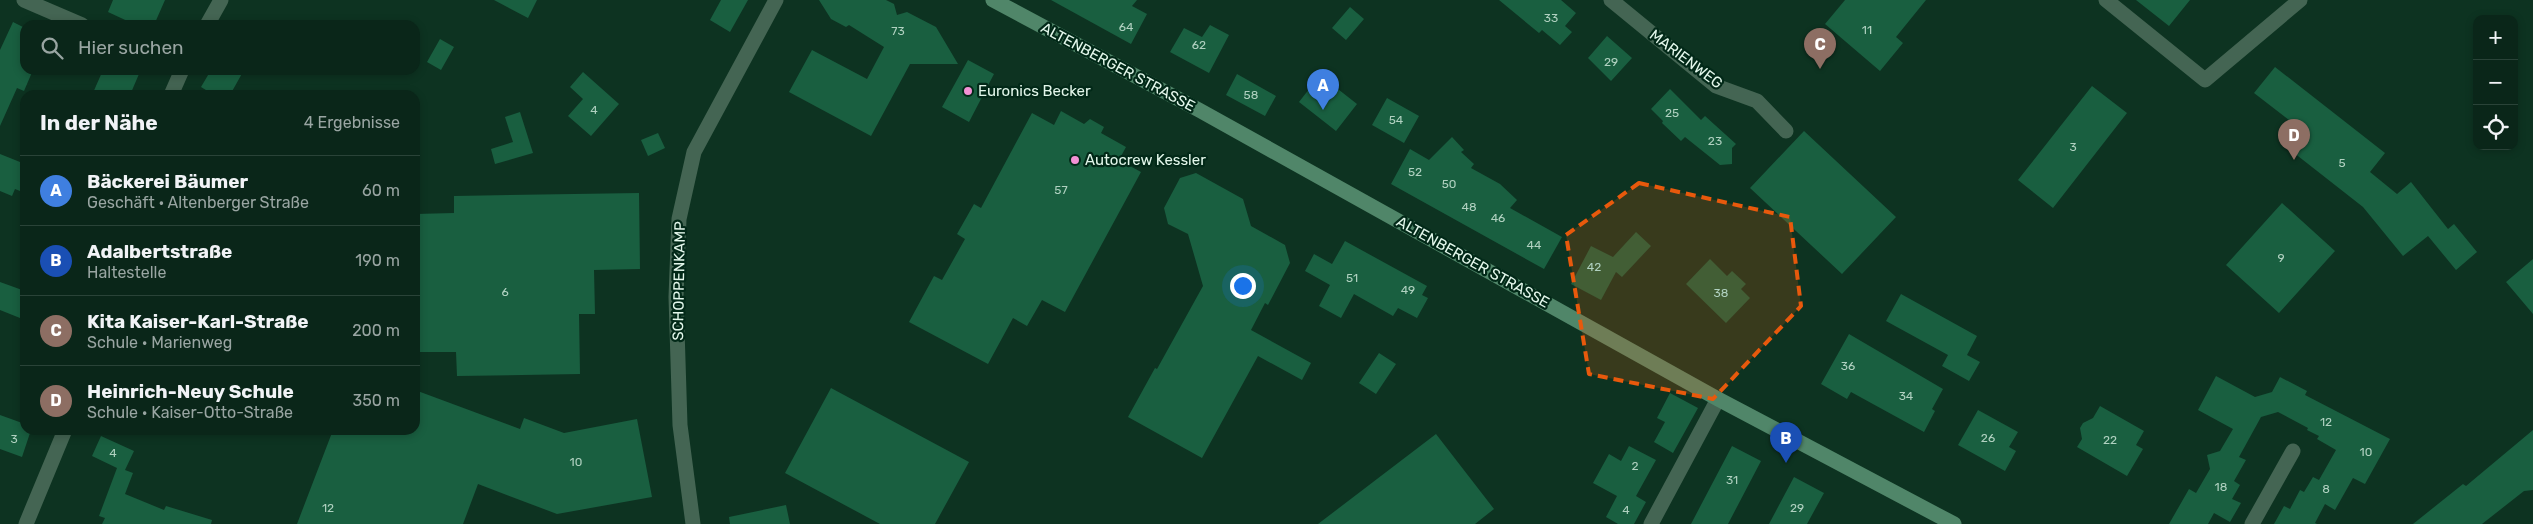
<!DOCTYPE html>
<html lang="de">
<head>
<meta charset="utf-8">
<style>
	body { margin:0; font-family:Rubik,sans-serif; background:#183226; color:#f1f3f6 }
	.controls { position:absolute; right:15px; top:15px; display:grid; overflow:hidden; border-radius:10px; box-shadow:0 2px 8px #0003 }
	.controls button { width:45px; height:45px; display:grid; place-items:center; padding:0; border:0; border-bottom:1px solid #2a4338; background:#0a2619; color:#f1f3f6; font:25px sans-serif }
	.you { position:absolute; left:1242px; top:285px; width:18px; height:18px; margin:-12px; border:4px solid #fff; border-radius:50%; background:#1a73e8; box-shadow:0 0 0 8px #1a73e833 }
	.badge { display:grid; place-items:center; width:32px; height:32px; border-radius:50%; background:#b45309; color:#fff; font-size:16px; font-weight:700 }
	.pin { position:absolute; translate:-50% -41px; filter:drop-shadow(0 1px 2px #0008) }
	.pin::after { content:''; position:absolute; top:26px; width:18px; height:15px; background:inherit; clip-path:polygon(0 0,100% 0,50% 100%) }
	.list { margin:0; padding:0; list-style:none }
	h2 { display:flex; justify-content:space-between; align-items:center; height:65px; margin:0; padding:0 20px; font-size:21px }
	h2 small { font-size:16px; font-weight:400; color:#99a5a2 }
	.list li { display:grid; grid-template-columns:32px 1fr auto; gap:15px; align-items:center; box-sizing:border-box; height:70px; padding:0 20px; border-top:1px solid #2a4338 }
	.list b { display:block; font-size:19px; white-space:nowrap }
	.list p { margin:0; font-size:16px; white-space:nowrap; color:#99a5a2 }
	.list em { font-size:16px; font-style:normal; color:#99a5a2 }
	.icon { flex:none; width:28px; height:28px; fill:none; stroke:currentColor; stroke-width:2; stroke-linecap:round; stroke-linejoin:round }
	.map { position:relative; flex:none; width:2533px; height:524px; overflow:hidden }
	.search { position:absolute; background:#0a2619; box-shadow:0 2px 8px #0003; left:20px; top:20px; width:400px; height:55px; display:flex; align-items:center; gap:12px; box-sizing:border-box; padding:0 18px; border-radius:15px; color:#99a5a2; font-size:19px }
	.panel { position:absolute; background:#0a2619; box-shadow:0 2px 8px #0003; left:20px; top:90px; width:400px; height:345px; border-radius:15px }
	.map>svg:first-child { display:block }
	.building { fill:#195f40 }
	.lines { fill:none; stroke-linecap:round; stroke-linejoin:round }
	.minor { stroke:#446553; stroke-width:15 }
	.secondary { stroke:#508669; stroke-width:15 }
	.marked { fill:#e8590c; fill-opacity:0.2; stroke:#e8590c; stroke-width:4; stroke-dasharray:10 6; stroke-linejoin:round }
	.poi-dot { fill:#f391d5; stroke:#022918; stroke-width:2 }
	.labels { text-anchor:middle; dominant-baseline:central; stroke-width:4.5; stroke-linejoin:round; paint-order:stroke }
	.number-label { font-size:12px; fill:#b0d1c0 }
	.street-label { font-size:15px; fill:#e3f7eb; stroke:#022918 }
	.poi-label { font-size:15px; fill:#e3f7eb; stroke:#022918; text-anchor:start }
</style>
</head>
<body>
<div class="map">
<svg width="2533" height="524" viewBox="0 0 2533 524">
	<rect width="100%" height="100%" fill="#0d3321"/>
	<!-- building -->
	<path class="building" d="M113 0H165L154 25H136L108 12Z
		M494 0H537L528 18Z
		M721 0H748L730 32 710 20Z
		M819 0H886L894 4 897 15 907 12 936 27 958 64H910L871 136 789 92 812 50 867 79 884 47 849 25 846 27 831 19Z
		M1051 0H1137L1132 6 1147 14 1131 44Z
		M1499 0H1561L1576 13 1565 26 1572 32 1560 45 1542 30 1539 33Z
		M1845 0H1926L1896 37 1903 43 1880 71 1825 24Z
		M2136 0H2190L2169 26Z
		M1350 7 1364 19 1346 40 1332 28Z
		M13 22 25 28V70H33L24 91 17 88 0 126V50Z
		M1210 25 1229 35 1209 73 1170 52 1184 28 1202 37Z
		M1607 36 1632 58 1611 81 1588 58Z
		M440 39 454 47 441 70 427 62Z
		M968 60 994 74 969 122 942 107Z
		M2275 67 2385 153 2370 172 2397 194 2411 182 2448 229 2454 224 2477 252 2456 270 2428 236 2403 256 2363 207 2289 149 2303 131 2254 93Z
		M103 70H129L139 74 130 95H92Z
		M211 70H244L230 95H214L201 87Z
		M583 72 619 104 591 136 568 116 583 99 570 87Z
		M1237 74 1276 96 1265 116 1226 95Z
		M1320 75 1357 104 1336 131 1299 102Z
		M2092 86 2127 113 2053 208 2018 180Z
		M1670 89 1701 120 1705 116 1736 144 1732 148V164L1720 165 1685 137 1681 141 1662 123 1663 121 1651 109Z
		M1387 98 1419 116 1404 143 1372 125Z
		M1061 111 1084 124 1090 119 1104 127 1101 133 1126 147 1119 160 1141 172 1065 312 1042 300 1027 326 1013 318 988 364 909 322 934 276 942 280 965 239 957 234 974 204 981 208 1032 113 1054 125Z
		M520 112 533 153 495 164 491 149 513 142 505 117Z
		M1804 131 1896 217 1842 274 1750 188Z
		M658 133 665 148 648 156 641 140Z
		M1452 137 1464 150 1461 152 1474 164 1471 168 1500 184 1517 200 1510 208 1562 237 1544 269 1391 184 1410 149 1429 160Z
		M0 154 25 164V193L15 189 12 196 0 191Z
		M1196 173 1243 199 1251 226 1285 245 1290 263 1268 305 1265 303 1251 330 1311 363 1302 380 1258 356 1202 458 1128 417 1155 368 1157 369 1203 286 1188 234 1168 224 1164 208 1180 178Z
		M639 193 640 269 594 270 595 314H579L580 374 457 376 456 352H415V214L454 213V196Z
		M2282 203 2335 251 2279 313 2226 265Z
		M1636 232 1651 246 1622 277 1616 272 1601 300 1571 284 1591 246 1613 257Z
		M1345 241 1427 286 1422 295 1428 298 1417 318 1398 308 1393 316 1354 294 1341 318 1319 306 1330 285 1305 271 1314 254 1332 264Z
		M1710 259 1727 276 1732 271 1746 284 1741 289 1750 298 1726 323 1686 284Z
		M2533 259V314L2506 282Z
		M0 282 25 291V320L0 310Z
		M1901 294 1977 336 1967 355 1980 362 1969 381 1942 366 1948 355 1886 321Z
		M1849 334 1943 389 1932 409 1935 411 1924 432 1851 392 1847 399 1821 384Z
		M1379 353 1396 364 1376 394 1359 383Z
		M2216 376 2255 397 2272 392 2280 377 2307 391 2305 395 2390 439 2365 484 2353 478 2335 510 2325 504 2315 523 2317 524H2274L2284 506 2290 509 2300 490 2304 492 2313 477 2319 480 2336 450 2317 439 2319 436 2307 430 2308 428 2278 412 2261 417 2239 457 2246 460 2234 481 2240 485 2232 499 2241 503 2230 522 2214 513 2208 524H2169L2189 489 2196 493 2210 469 2207 455 2220 451 2233 429 2198 410Z
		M831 388 969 462 935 524H880L785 473Z
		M415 390 520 429 524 418 564 433 637 419 652 497 557 514 478 484 463 524H297L333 430H415Z
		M1670 393 1698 408 1673 453 1654 442 1665 422 1657 418Z
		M2100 406 2144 431 2136 445 2143 449 2127 476 2077 447 2082 439 2080 428 2083 423 2093 418Z
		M1978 410 2018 432 2009 447 2016 451 2005 471 1958 445Z
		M0 415 25 424V430H31L22 457 0 449Z
		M2533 430V490L2524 491 2482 524H2413L2463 484 2466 486Z
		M1436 434 1494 509 1475 524H1318Z
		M101 436 134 451 125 470 133 473 125 494 164 510 166 506 212 520 211 524H102L105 518 99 516 117 468 92 456Z
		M1629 446 1656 460 1636 496 1646 502 1634 524H1618L1606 517 1617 496 1593 483 1609 454 1621 461Z
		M1732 446 1761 461 1728 524H1691Z
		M1794 477 1824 493 1807 524H1769Z
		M786 505 790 524H730L729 517Z"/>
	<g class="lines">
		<!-- minor -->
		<path class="minor" d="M24 0 82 25
			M1611 0 1716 86 1757 101 1786 131
			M2106 0 2205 80 2300 0
			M207 25 221 0
			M171 95 182 70
			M26 524 65 430
			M693 524 680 425 676 297 679 219 694 152 776 0
			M1651 524 1718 399
			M2252 524 2293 451"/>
		<!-- secondary -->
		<path class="secondary" d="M993 0 1199 110 1718 399 1954 524"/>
	</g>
	<!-- marked area -->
	<path class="marked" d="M1639 183 1790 217 1801 306 1713 399 1589 374 1566 235Z"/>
	<!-- markers -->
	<g class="poi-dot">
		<circle cx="968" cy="91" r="5"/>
		<circle cx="1075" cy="160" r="5"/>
	</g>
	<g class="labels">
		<!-- number labels -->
		<g class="number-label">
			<text x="1551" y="18">33</text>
			<text x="1126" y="27">64</text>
			<text x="1867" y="30">11</text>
			<text x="898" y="31">73</text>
			<text x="1199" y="45">62</text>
			<text x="1611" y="62">29</text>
			<text x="1251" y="95">58</text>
			<text x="594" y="110">4</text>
			<text x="1672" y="113">25</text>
			<text x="1396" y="120">54</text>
			<text x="1715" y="141">23</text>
			<text x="2073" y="147">3</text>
			<text x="2342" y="163">5</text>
			<text x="1415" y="172">52</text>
			<text x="1449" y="184">50</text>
			<text x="1061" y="190">57</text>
			<text x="1469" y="207">48</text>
			<text x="1498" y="218">46</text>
			<text x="1534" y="245">44</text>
			<text x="2281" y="258">9</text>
			<text x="1594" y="267">42</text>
			<text x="1352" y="278">51</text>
			<text x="1408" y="290">49</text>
			<text x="505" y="292">6</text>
			<text x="1721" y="293">38</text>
			<text x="1848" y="366">36</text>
			<text x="1906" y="396">34</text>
			<text x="2326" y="422">12</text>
			<text x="1988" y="438">26</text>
			<text x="14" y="439">3</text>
			<text x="2110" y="440">22</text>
			<text x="2366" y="452">10</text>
			<text x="113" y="453">4</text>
			<text x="576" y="462">10</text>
			<text x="1635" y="466">2</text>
			<text x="1732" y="480">31</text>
			<text x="2221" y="487">18</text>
			<text x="2326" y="489">8</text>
			<text x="328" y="508">12</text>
			<text x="1797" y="508">29</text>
			<text x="1626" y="510">4</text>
		</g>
		<!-- street labels -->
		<g class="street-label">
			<text transform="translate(1686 59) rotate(37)">MARIENWEG</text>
			<text transform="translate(1118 67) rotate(28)">ALTENBERGER STRASSE</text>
			<text transform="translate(1473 262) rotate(29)">ALTENBERGER STRASSE</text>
			<text transform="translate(679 281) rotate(-89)">SCHOPPENKAMP</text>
		</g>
		<!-- poi labels -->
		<g class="poi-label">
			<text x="978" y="91">Euronics Becker</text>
			<text x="1085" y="160">Autocrew Kessler</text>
		</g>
	</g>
</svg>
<div class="controls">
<button>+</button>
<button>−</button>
<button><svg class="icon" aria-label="locate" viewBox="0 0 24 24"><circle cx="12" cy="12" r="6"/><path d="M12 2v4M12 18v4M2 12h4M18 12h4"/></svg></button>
</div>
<div class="you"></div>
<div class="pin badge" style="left:1323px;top:110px;background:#3f7fe0">A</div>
<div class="pin badge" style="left:1786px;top:463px;background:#1a4fb4">B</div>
<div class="pin badge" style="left:1820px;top:69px;background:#8d6e63">C</div>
<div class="pin badge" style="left:2294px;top:160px;background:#8d6e63">D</div>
<div class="search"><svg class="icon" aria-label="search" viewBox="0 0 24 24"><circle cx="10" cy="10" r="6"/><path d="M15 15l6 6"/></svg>Hier suchen</div>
<section class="panel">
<h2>In der Nähe<small>4 Ergebnisse</small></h2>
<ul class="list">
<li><span class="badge" style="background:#3f7fe0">A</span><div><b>Bäckerei Bäumer</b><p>Geschäft · Altenberger Straße</p></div><em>60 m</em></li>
<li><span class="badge" style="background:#1a4fb4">B</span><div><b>Adalbertstraße</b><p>Haltestelle</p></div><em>190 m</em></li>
<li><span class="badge" style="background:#8d6e63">C</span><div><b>Kita Kaiser-Karl-Straße</b><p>Schule · Marienweg</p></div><em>200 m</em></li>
<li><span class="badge" style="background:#8d6e63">D</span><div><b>Heinrich-Neuy Schule</b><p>Schule · Kaiser-Otto-Straße</p></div><em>350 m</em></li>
</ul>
</section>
</div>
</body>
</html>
